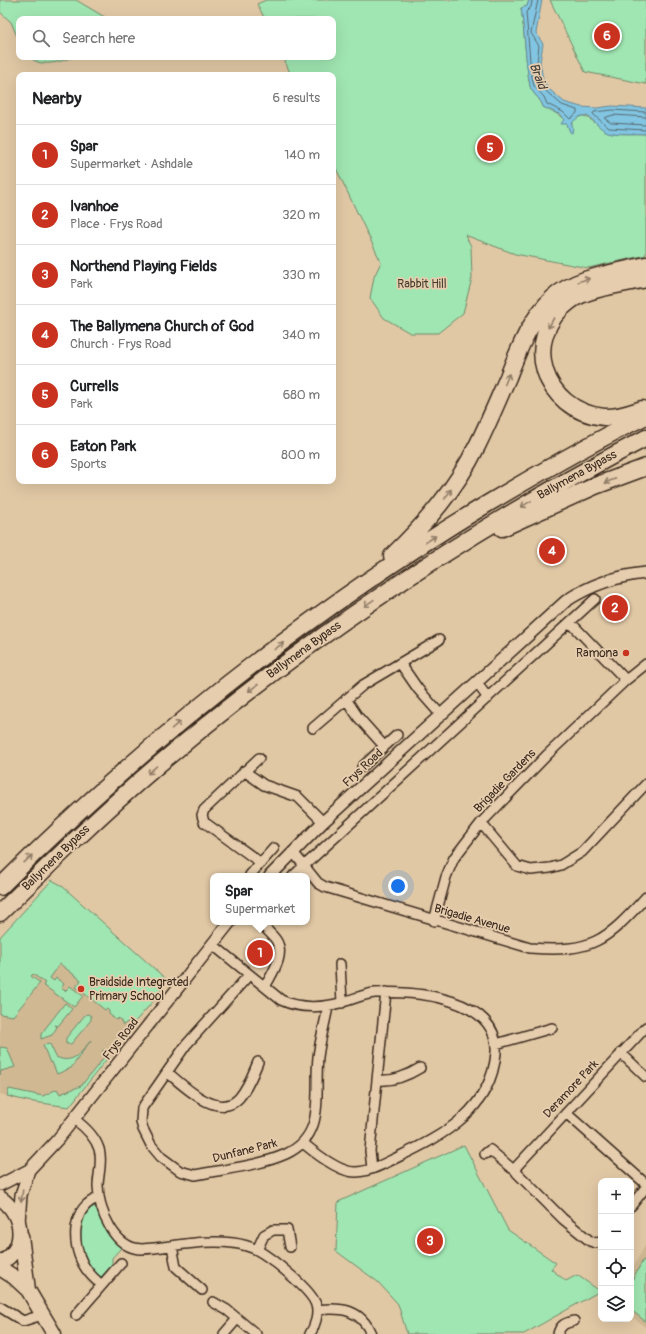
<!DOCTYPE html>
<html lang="en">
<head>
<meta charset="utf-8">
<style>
	body { margin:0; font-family:Pangolin,sans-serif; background:#f2f2f2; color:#202124 }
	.controls { position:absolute; right:12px; bottom:12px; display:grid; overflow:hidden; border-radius:8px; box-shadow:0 4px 16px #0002 }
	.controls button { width:36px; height:36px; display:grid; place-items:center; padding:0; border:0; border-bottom:1px solid #e0e0e0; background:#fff; color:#202124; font:20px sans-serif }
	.you { position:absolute; left:398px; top:886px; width:14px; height:14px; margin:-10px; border:3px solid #fff; border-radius:50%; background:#1a73e8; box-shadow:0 0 0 6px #1a73e833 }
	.badge { display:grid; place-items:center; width:26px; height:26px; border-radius:50%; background:#c8321e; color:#fff; font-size:13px; font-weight:700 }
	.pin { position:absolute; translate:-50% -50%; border:2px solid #fff; box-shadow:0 1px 4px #0006 }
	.popup { position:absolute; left:210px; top:873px; width:100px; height:52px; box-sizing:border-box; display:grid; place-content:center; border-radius:8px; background:#fff; filter:drop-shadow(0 1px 3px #0005); font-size:13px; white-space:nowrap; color:#757577 }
	.popup b { font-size:15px; color:#202124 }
	.popup::after { content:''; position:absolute; left:50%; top:100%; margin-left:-8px; border:8px solid transparent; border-top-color:#fff }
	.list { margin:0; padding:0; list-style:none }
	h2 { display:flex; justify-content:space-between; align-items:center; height:52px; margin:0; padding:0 16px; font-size:17px }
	h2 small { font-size:13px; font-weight:400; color:#757577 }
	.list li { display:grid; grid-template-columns:26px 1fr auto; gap:12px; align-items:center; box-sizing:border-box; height:60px; padding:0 16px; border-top:1px solid #e0e0e0 }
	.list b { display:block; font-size:15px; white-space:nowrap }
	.list p { margin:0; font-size:13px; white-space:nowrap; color:#757577 }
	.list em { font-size:13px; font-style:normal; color:#757577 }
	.icon { flex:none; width:22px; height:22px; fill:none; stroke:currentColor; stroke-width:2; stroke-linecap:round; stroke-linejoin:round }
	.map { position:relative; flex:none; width:646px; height:1334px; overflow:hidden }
	.search { position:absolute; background:#fff; box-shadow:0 4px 16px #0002; left:16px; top:16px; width:320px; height:44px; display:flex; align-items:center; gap:10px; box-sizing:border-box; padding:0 14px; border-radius:8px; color:#757577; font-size:15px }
	.panel { position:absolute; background:#fff; box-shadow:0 4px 16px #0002; left:16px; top:72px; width:320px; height:412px; border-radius:8px }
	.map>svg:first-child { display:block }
	.built { fill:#d0b893 }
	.green { fill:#a0e6b2; stroke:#6e8868 }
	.water { fill:#81c5e2; stroke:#658794 }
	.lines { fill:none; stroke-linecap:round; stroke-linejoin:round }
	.shore { stroke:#57686c; stroke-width:1 }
	.minor-casing { stroke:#3b2a1e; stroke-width:12 }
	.tertiary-casing { stroke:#3b2a1e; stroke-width:14 }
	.primary-casing { stroke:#3b2a1e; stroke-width:17 }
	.motorway-casing { stroke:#3b2a1e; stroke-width:19 }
	.minor { stroke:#e6cdae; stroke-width:9 }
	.tertiary { stroke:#e6cdae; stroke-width:11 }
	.primary { stroke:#e6cdae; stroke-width:14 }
	.motorway { stroke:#e6cdae; stroke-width:16 }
	.oneway { stroke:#907c66 }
	.poi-dot { fill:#c8321e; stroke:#e6cdae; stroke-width:1.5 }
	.labels { text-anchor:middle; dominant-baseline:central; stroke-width:3.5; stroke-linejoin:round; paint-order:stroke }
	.park-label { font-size:12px; fill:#453d2d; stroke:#e6cdae }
	.street-label { font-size:12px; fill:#3b2a1e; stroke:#e6cdae }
	.poi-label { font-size:12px; fill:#3b2a1e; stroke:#e6cdae; text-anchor:end }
	.water-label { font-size:13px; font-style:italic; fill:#46413b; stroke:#e6cdae }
</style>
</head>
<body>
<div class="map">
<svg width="646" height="1334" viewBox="0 0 646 1334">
	<rect width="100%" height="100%" fill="#e1c8a5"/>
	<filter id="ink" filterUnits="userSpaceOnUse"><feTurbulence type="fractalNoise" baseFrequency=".025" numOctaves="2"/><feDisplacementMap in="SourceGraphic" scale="8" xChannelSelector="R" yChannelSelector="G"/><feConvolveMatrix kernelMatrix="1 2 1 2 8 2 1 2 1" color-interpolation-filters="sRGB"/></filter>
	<g filter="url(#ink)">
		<!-- built -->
		<path class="built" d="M52 880 61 885 167 980 156 998 140 1018H138L69 1107 27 1101 0 1094V937Z
			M646 1244V1328L631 1316V1271Z"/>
		<!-- green -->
		<path class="green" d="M0 0H76L108 19H19V41L11 22 0 12Z
			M266 0H529L527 6 521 8C525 34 525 60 530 86 532 94 541 98 543 107 556 113 565 116 570 131 577 98 596 128 609 132 620 135 634 133 646 134V255L588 268 515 254 465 235 471 246 472 278 463 313 438 333H410L384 318 370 298 374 277 381 262 333 162V75H291L283 57H333V19H265L257 4Z
			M550 0H646V84L585 72Z
			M30 57H72C62 62 39 68 30 57Z
			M52 880 61 885 167 980 156 998 133 1024 129 1021 123 1025 119 1018 116 1020 109 1014V1011L107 1009 105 1010 76 987 81 980 60 964 50 978 54 981 56 978 64 984 61 988 65 991 70 986 83 996 74 1007 43 985 45 983 33 974 31 976 40 983 13 1016 0 1014V937Z
			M65 1003 72 1009 58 1026 55 1025 57 1027 52 1035 41 1039V1034Z
			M88 1014 91 1016V1020L71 1044H66V1038L85 1015Z
			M91 1040 71 1068 57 1074 52 1062 50 1063 43 1045 50 1044 56 1057C73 1065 82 1052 91 1040Z
			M0 1047 7 1048 15 1067 1 1071 0 1075Z
			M104 1050 110 1055 69 1107 27 1101 7 1096 9 1089 43 1096 57 1089 60 1094 81 1086 106 1055 102 1051Z
			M464 1145 508 1230 556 1263 551 1269 566 1281 577 1275 600 1291 524 1334H407L398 1304 378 1282 336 1251 338 1202Z
			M90 1205 97 1208 108 1231 121 1248 112 1258V1265L101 1277 94 1275 79 1248V1222Z
			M643 1260 646 1262V1322L631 1310V1282Z"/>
		<!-- water -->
		<path class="water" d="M529 0H542L536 33 543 44 540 62 543 80 549 89 564 102 581 107 597 108 612 106 646 108V134C634 133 619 135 608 132 592 126 589 104 571 124L573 127 572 133 570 132 567 124H561L564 119 561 115 543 107C541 98 532 94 530 86 525 60 525 34 521 8L527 6Z"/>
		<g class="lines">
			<!-- shore -->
			<path class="shore" d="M532 0 531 7 526 12 531 73 534 86 544 97 547 104 563 112 570 119 577 113V110L562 105 547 92 540 82 536 70 539 46 531 33 538 0
				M646 112 612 110 594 112 593 114 609 128 646 130
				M646 117 613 115 604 118 611 123 646 125"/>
			<!-- minor casing -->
			<g class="minor-casing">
				<path id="minor" d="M570 622 626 680
					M400 663 418 689 440 714
					M476 682 488 698
					M346 699 358 717 384 746
					M313 728 363 685 439 640
					M259 758 204 810 202 815 204 822 261 863
					M362 767 397 735
					M244 771 264 785 298 797 323 822
					M481 823 517 866 531 870 550 868 561 865 582 852 646 784
					M293 852 318 883 325 887 530 948C592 953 606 941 646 897
					M250 875 274 848
					M293 876 595 599
					M434 921 446 877 454 858 481 823 548 754 626 680 646 664
					M260 922C265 929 272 934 276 940 286 955 272 973 265 987
					M212 944 281 1000C300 1009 324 1008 343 1002 354 999 364 994 375 993 414 990 500 998 496 1053 491 1110 444 1135 398 1157 385 1163 370 1172 355 1172 339 1172 315 1153 303 1143
					M340 964 342 1003
					M249 975 186 1045 142 1108 141 1122 143 1129 151 1145 161 1157 180 1171 195 1175 206 1173C232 1168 261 1165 286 1154 327 1135 314 1094 318 1057 320 1040 325 1023 328 1007
					M496 1044 552 1028
					M621 1053 646 1077
					M167 1072C183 1085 218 1121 239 1098 248 1088 253 1074 258 1062
					M377 1080 386 992
					M566 1113 646 1184
					M74 1119C85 1127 95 1136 99 1149 103 1161 98 1175 98 1186 99 1211 114 1249 142 1249 172 1247 204 1239 233 1243 241 1244 249 1246 257 1250 270 1257 312 1290 316 1305 319 1314 315 1326 310 1334
					M485 1154 490 1150 510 1167 515 1170
					M372 1168 370 1151 377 1080C393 1082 407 1076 420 1068
					M515 1170 517 1166 646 1027
					M515 1170 517 1173 563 1219 590 1241 596 1243 601 1242
					M99 1198C72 1205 71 1243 83 1264 88 1273 94 1279 102 1285
					M631 1206 646 1187
					M172 1246 176 1267 202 1290
					M257 1250 264 1235 273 1230H287L290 1247
					M213 1302 227 1310 256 1334
					M0 1307 23 1321 42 1315
					M317 1310C341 1307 361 1309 371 1334
					M76 1315 121 1263
					M224 1334 237 1319
					M558 1334C560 1325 565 1323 574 1321"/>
			</g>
			<!-- tertiary casing -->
			<g class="tertiary-casing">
				<path id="tertiary" d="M270 876 323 822 566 601C590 585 616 576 646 573
					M0 1185 29 1170 58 1139 230 922
					M19 1222 21 1195 29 1170"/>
			</g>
			<!-- primary casing -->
			<g class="primary-casing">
				<path id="primary" d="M0 1198C24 1214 28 1249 0 1263
					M21 1236 28 1290
					M0 1268 14 1277 28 1290 54 1334"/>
			</g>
			<!-- motorway casing -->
			<g class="motorway-casing">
				<path id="motorway" d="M642 409C630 413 617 418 604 417 543 411 519 338 570 301 588 288 624 284 646 279
					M502 528 595 486 646 467
					M392 556C426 523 456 489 477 446 488 424 498 400 508 377 519 349 530 319 553 298 577 276 615 273 646 265
					M0 887C147 740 310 611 487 504 539 473 592 442 646 416
					M0 913C51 863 102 813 157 766 307 638 471 529 646 438"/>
			</g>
			<!-- minor -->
			<use href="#minor" class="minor"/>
			<!-- tertiary -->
			<use href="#tertiary" class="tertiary"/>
			<!-- primary -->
			<use href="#primary" class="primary"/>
			<!-- motorway -->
			<use href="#motorway" class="motorway"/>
		</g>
		<!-- one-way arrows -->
		<defs><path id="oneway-shaft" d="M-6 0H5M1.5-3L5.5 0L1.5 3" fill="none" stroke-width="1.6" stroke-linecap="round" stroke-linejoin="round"/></defs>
		<g class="oneway">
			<use href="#oneway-shaft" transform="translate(584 280) rotate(-17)"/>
			<use href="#oneway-shaft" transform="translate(551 323) rotate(119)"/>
			<use href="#oneway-shaft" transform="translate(507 379) rotate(-68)"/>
			<use href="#oneway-shaft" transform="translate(610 481) rotate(159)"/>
			<use href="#oneway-shaft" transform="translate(448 494) rotate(-56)"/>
			<use href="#oneway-shaft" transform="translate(526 504) rotate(149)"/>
			<use href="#oneway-shaft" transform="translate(431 539) rotate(-33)"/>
			<use href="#oneway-shaft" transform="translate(369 603) rotate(145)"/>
			<use href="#oneway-shaft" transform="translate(279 646) rotate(-36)"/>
			<use href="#oneway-shaft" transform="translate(253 688) rotate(143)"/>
			<use href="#oneway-shaft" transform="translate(176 725) rotate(-40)"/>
			<use href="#oneway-shaft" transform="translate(152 770) rotate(139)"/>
			<use href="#oneway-shaft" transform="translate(28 859) rotate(-44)"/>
			<use href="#oneway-shaft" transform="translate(22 1196) rotate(97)"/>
		</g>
	</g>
	<!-- markers -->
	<g class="poi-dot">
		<circle cx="626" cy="653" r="4"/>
		<circle cx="81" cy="989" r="4"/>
	</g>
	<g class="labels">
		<!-- park labels -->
		<g class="park-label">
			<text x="422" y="284">Rabbit Hill</text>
		</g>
		<!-- street labels -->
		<g class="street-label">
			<text transform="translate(577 475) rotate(-29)">Ballymena Bypass</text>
			<text transform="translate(304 650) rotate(-36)">Ballymena Bypass</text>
			<text transform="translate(363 768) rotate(-43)">Frys Road</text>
			<text transform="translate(505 781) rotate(-46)">Brigadie Gardens</text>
			<text transform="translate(56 858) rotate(-44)">Ballymena Bypass</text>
			<text transform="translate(472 919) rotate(16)">Brigadie Avenue</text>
			<text transform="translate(121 1039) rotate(-52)">Frys Road</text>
			<text transform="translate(571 1089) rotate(-47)">Deramore Park</text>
			<text transform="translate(245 1151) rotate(-14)">Dunfane Park</text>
		</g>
		<!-- poi labels -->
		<g class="poi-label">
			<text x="618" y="653">Ramona</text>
			<text x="89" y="982" text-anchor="start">Braidside Integrated<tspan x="89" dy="14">Primary School</tspan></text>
		</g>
		<!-- water labels -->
		<g class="water-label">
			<text transform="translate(538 76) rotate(69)">Braid</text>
		</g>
	</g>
</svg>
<div class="controls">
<button>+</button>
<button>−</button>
<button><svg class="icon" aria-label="locate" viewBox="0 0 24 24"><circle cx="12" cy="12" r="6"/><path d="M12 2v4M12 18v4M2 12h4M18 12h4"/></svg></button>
<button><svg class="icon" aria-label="layers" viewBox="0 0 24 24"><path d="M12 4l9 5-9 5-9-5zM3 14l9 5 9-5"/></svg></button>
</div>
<div class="you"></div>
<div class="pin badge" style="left:260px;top:953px">1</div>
<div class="popup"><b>Spar</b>Supermarket</div>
<div class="pin badge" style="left:615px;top:608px">2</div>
<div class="pin badge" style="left:430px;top:1241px">3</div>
<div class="pin badge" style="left:552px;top:551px">4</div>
<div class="pin badge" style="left:490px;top:148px">5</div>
<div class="pin badge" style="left:607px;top:36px">6</div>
<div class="search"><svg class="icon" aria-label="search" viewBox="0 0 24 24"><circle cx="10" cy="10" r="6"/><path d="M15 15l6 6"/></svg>Search here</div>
<section class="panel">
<h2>Nearby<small>6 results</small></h2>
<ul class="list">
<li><span class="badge">1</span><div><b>Spar</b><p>Supermarket · Ashdale</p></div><em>140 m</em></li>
<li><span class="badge">2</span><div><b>Ivanhoe</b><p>Place · Frys Road</p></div><em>320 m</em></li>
<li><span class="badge">3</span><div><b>Northend Playing Fields</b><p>Park</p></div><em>330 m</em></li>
<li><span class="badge">4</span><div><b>The Ballymena Church of God</b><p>Church · Frys Road</p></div><em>340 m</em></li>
<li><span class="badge">5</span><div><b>Currells</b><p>Park</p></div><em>680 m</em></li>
<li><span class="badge">6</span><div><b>Eaton Park</b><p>Sports</p></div><em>800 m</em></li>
</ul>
</section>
</div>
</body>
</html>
